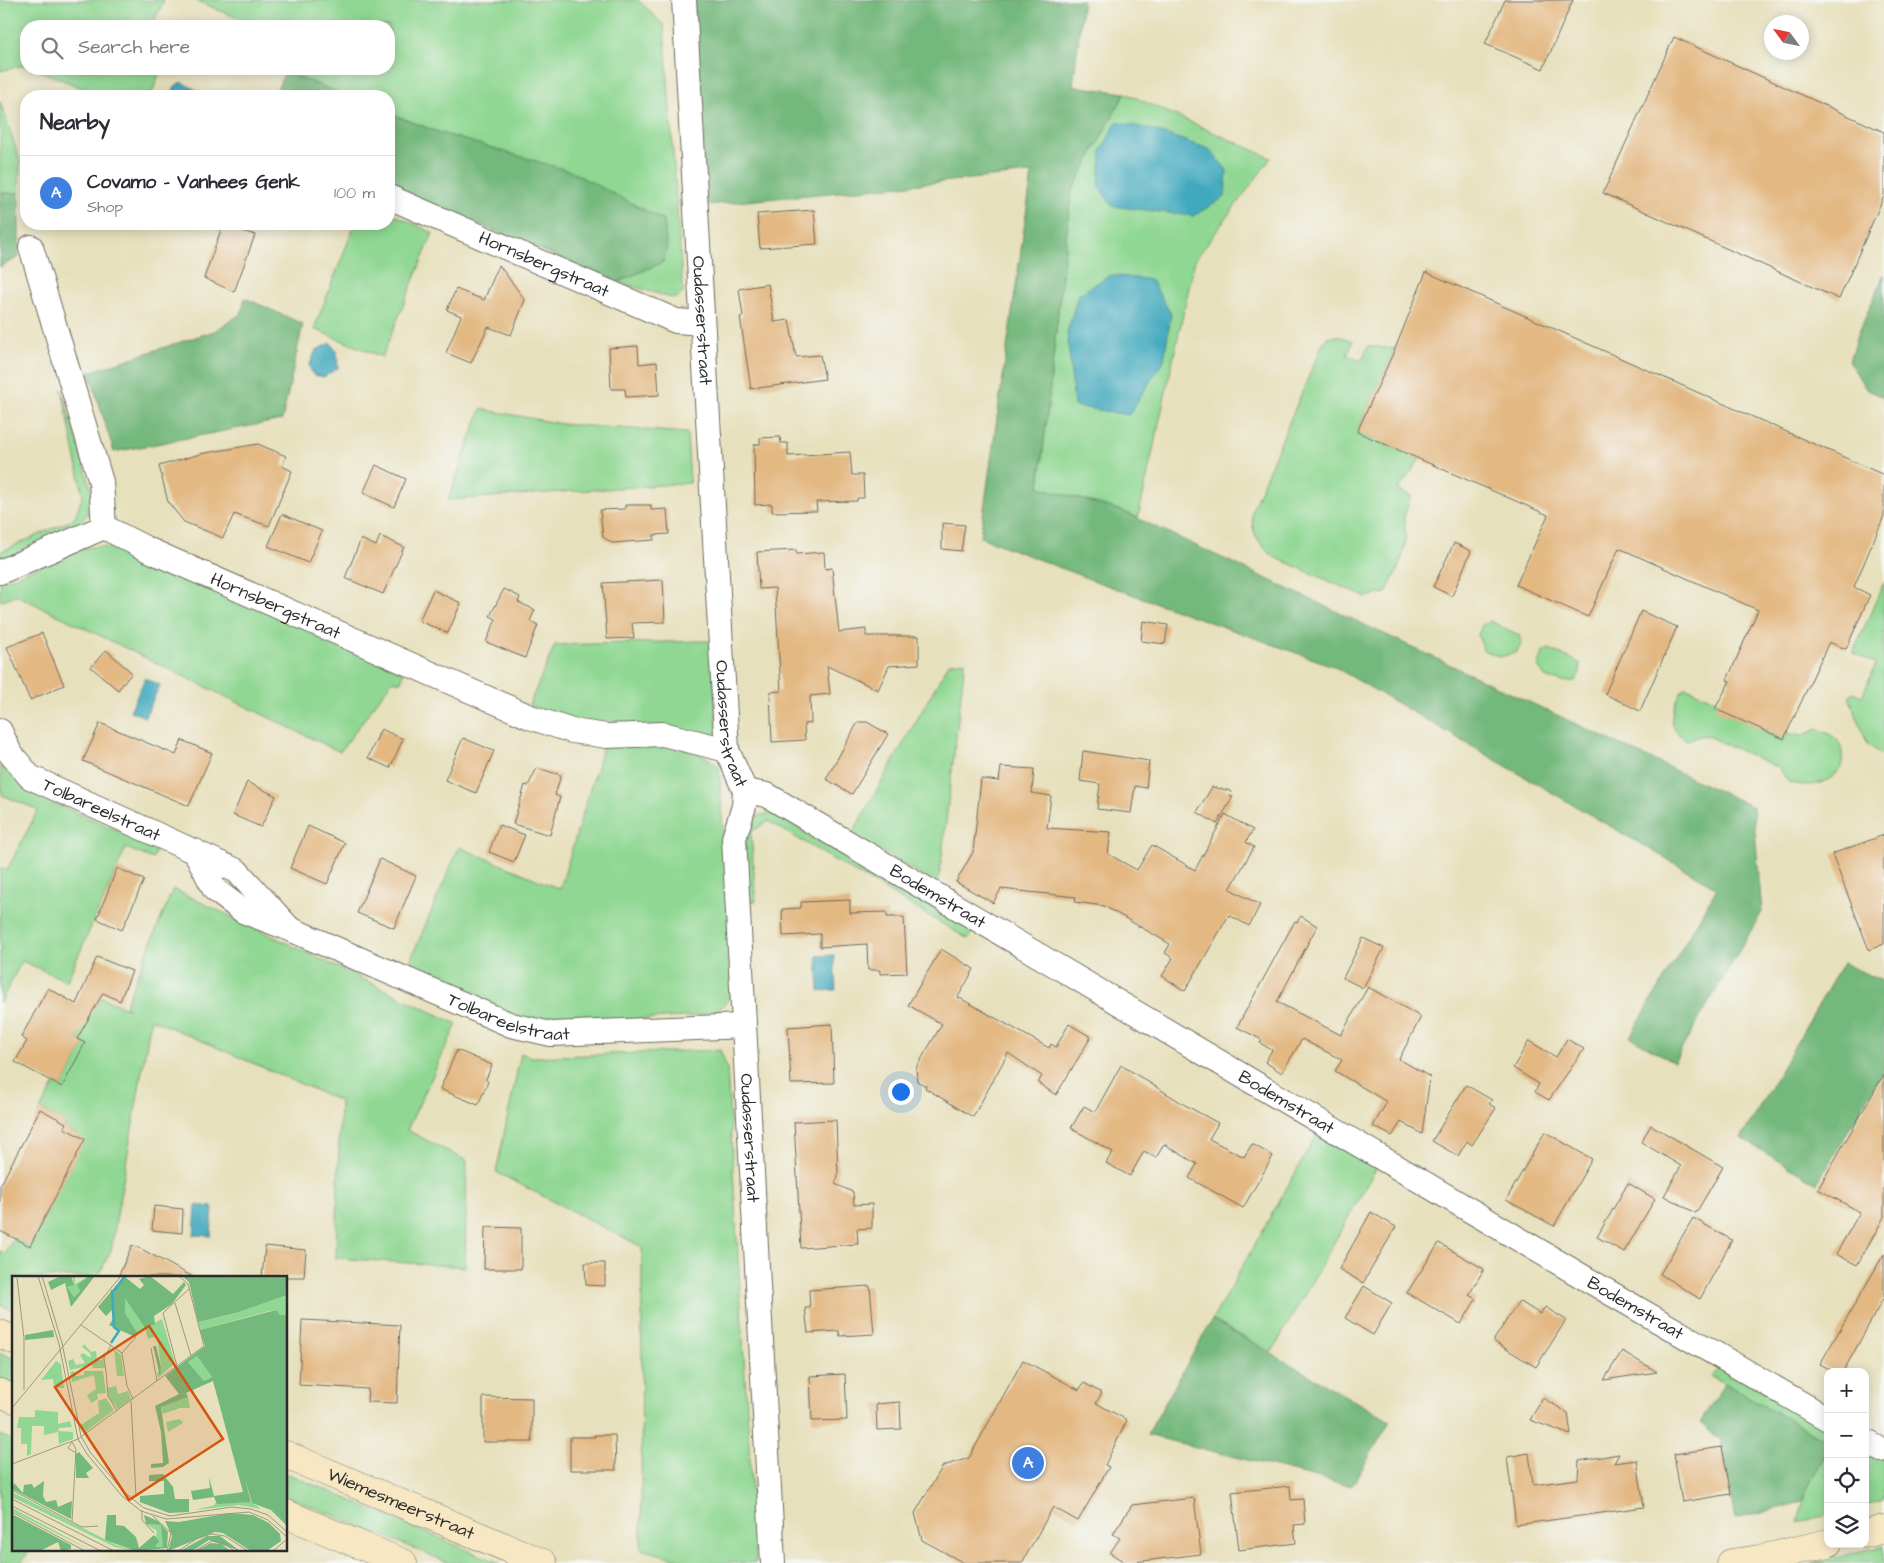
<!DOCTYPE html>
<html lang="en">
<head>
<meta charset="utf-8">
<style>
	body { margin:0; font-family:"Architects Daughter",sans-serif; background:#f2f2f3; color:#2b2b33 }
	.controls { position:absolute; right:15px; bottom:15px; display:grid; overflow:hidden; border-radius:10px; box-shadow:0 2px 12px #0003 }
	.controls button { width:45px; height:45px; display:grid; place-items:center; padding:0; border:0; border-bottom:1px solid #e1e1e2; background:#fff; color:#2b2b33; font:25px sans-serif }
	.compass { position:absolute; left:1764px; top:15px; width:45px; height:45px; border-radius:50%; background:#fff; box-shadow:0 2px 12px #0003; rotate:303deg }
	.you { position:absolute; left:900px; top:1091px; width:18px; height:18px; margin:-12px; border:4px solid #fff; border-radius:50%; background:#1a73e8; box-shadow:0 0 0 8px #1a73e833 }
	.badge { display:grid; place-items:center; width:32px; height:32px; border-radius:50%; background:#c8321e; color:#fff; font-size:16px; font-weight:700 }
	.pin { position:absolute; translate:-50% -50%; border:2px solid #fff; box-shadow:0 1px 5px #0006 }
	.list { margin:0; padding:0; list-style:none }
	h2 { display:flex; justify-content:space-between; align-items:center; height:65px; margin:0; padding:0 20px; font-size:21px }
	h2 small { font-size:16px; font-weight:400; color:#7c7c81 }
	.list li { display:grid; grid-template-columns:32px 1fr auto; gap:15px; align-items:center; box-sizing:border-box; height:75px; padding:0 20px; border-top:1px solid #e1e1e2 }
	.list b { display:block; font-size:19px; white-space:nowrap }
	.list p { margin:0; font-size:16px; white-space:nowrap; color:#7c7c81 }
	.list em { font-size:16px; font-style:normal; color:#7c7c81 }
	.icon { flex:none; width:28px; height:28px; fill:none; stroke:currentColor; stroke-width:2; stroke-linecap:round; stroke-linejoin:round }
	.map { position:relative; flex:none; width:1884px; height:1563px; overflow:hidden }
	.search { position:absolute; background:#fff; box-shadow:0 2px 12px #0003; left:20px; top:20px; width:375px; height:55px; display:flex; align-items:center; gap:12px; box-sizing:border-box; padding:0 18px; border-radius:20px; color:#7c7c81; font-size:19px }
	.panel { position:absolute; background:#fff; box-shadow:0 2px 12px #0003; left:20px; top:90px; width:375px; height:140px; border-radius:20px }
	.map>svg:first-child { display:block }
	.green { fill:#8fd792; stroke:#5d815e }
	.forest { fill:#73b87c; stroke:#4f7254 }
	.water { fill:#3fa9be; stroke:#356a74 }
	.building { fill:#e3b882 }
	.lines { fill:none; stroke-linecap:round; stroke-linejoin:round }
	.street-casing { stroke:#6d6a5e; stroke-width:26 }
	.secondary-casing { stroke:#6d6a5e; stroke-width:29 }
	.street { stroke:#fff; stroke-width:24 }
	.secondary { stroke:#f7e8c3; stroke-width:28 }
	.labels { text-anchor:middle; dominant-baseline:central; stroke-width:4; stroke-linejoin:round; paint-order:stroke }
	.street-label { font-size:18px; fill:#2b2b2b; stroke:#f6f6f2 }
	.inset-river { fill:none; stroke:#3fa9be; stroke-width:2.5 }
	.inset-road { fill:none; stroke:#9c9882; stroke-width:1 }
	.view { fill:#d5540f; fill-opacity:0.15; stroke:#d5540f; stroke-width:2.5 }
	.inset-edge { fill:none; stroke:#2b2b2b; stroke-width:2.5 }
</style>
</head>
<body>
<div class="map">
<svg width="1884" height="1563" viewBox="0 0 1884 1563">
	<rect width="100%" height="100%" fill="#f6f6f2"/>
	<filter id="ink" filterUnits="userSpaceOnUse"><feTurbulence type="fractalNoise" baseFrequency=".02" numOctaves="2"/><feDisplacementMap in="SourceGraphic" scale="10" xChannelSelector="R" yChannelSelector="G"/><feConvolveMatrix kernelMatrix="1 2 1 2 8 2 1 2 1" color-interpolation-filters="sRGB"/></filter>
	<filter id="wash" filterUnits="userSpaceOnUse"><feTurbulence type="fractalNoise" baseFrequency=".0096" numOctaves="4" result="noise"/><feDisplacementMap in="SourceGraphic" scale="20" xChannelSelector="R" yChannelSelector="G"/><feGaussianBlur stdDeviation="1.12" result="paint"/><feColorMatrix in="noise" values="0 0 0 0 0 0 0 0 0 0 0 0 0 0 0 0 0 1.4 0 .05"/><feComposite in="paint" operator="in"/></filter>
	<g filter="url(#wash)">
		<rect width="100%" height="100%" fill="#e7e0bc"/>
		<!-- green -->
		<path class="green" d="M0 0H164L152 26H26V65L0 71Z
			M194 0H638L664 25 683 293 675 299 618 282 663 262 438 132 389 113V96H347L285 72 286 69H389V26H257Z
			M35 69H161L151 96H102Z
			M1125 93 1271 158 1195 260 1138 518 1122 511 1039 487 1071 193Z
			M0 101 20 161 19 193H0Z
			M389 212 433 233 382 357 314 329 355 224H389Z
			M1338 336 1353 341 1347 355 1361 361 1368 346 1395 349 1357 432 1420 459 1398 490 1411 496 1404 516 1406 541 1400 565 1386 593 1365 597 1274 557C1257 542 1251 533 1252 510L1322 345 1327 337Z
			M62 389 92 492 87 515 74 529 0 561V552L74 519 83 495Z
			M481 409 562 424 687 433 690 483 448 500Z
			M97 546 125 550 404 672 401 682 393 680 340 752 16 595 0 601V582L82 549Z
			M1884 582V757L1868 745 1849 697 1853 692 1862 696 1876 664 1853 653Z
			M1490 621 1519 635 1522 643 1516 653 1500 657 1483 650 1478 635 1482 625Z
			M701 641H712L717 731 714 736 579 725 529 705 555 645Z
			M1549 649 1580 663V673L1575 681 1563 682 1545 677 1538 667 1543 652Z
			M965 661 940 872 936 884 852 834 949 663Z
			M1685 687 1719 702 1716 709 1784 739 1787 733 1802 736 1817 729C1840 737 1844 744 1842 768 1824 786 1815 787 1789 783L1779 768 1705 735 1687 740C1669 730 1669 718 1677 700 1679 695 1681 691 1685 687Z
			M603 746C639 746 690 738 719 767L733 994C724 1007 716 1013 700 1016L542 1025 406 970 459 847 560 889Z
			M0 757 7 772 33 794 157 847 153 859 126 848 67 981 22 961 0 1003V867L7 870 38 810 2 795Z
			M770 813 781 815 974 929 968 939 768 821 751 832 756 901 747 902 744 829 756 816Z
			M173 889 457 1024 407 1130 467 1161 465 1267 336 1258 340 1101 151 1019 111 1250 98 1277H14V1310L0 1305V1251L5 1253 14 1238 30 1246 84 1139 64 1128 66 1123 40 1109 55 1084 62 1087 85 1043 77 1039 98 996 129 1009 125 1006Z
			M720 1050 727 1068 756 1563H692L641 1549 642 1247 496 1172 521 1053 531 1057Z
			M1319 1131 1378 1165 1272 1352 1212 1320Z
			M0 1353 14 1359V1384L0 1378Z
			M1721 1367 1828 1429V1442L1711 1376Z
			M0 1435 14 1441V1549H30L21 1563H0Z
			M1828 1449V1515L1798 1522 1807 1489Z
			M1884 1453V1500L1865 1505V1454Z
			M286 1473 477 1554 500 1563H449L286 1496Z
			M1884 1546V1563H1811L1875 1549Z"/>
		<!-- forest -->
		<path class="forest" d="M694 0H1083L1073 86 1125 93 1071 193 1039 487 1122 511 1753 807 1762 912 1674 1062 1630 1037 1717 888 1333 666 1092 580 980 537 1032 173 706 205Z
			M285 72 347 96H274Z
			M389 113 438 132 570 171 664 220 667 250 663 262 618 282 389 187Z
			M0 193H19V257L0 267Z
			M1884 274V398L1866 389 1849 361 1856 339Z
			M245 298 303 324 282 420 114 452 89 372 214 331 241 314Z
			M1843 963 1884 982V1069L1817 1184 1741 1138Z
			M1212 1320 1390 1421 1352 1486 1147 1435Z
			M1724 1383 1828 1442V1449L1807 1489 1802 1502 1735 1519 1721 1440 1700 1423Z"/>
		<!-- water -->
		<path class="water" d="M181 82 208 96H171L175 86Z
			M1117 122 1150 129 1209 149 1227 170 1225 197 1193 216 1112 206 1099 187 1101 151Z
			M1110 275 1151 280 1171 314 1164 360 1129 415 1074 406 1067 332 1078 295Z
			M331 343 337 353 338 368 324 377 313 375 309 366 316 350Z
			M145 678 160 685 145 717 130 711Z
			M834 955 836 990 819 991 817 956Z
			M196 1205 213 1207 211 1236 194 1235Z"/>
		<g id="blocks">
			<!-- building -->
			<path class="building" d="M1505 0H1573L1543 69 1485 44Z
				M1674 37 1884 132V196L1839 299 1603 193Z
				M814 210 817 244 760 248 757 214Z
				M223 224 255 235 234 292 204 278Z
				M499 265 525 300 511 335 488 327 471 363 446 353 461 316 447 310 456 289 484 300Z
				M1426 272 1884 475V516L1854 587 1870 595 1846 649 1829 642 1784 739 1715 709 1730 681 1727 680 1758 610 1619 548 1588 617 1516 585 1548 515 1357 432 1395 349Z
				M768 284 774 322 789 320 796 357 820 355 825 379 751 389 740 317 743 316 739 289Z
				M638 346 639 364 657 362 659 395 626 397 625 389H611L609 348Z
				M780 437 781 443H788V456L850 452 852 475H863L864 498H857V501L816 502 817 511 772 512V504L755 505 754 445 760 444V438Z
				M258 444 286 456 282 466 292 471 269 526 234 514 223 538 184 522 168 502 159 466 200 454Z
				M376 465 406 479 394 507 363 493Z
				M625 505H651V510L667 509 669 534 654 535V540L612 543 603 537 600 510 625 509Z
				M282 514 322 531 308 563 268 546Z
				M942 523 965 525 961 551 942 549Z
				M380 536 404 547 383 594 345 578 361 539 376 546Z
				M1454 543 1471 551 1452 596 1433 587Z
				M796 550 797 554 824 552 825 569 832 568 839 632 866 629V636H919V664L889 666 878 690 827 666 830 694 810 696 811 723 804 724 805 740 772 742 770 692 781 691 775 588 759 589 757 552Z
				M663 580 665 622 632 623 634 638 607 639 603 583Z
				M504 589 520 597 518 602 535 610 530 621 538 625 525 658 486 642 496 619 490 616Z
				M433 590 461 603 448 633 419 621Z
				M1641 611 1677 627 1640 711 1605 694Z
				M1143 621 1168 625 1165 644 1141 641Z
				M42 633 64 685 30 700 7 647Z
				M106 650 132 673 118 690 91 667Z
				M858 722H867L888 734 852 794 826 779Z
				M100 723 176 755 182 740 212 753 189 806 83 761Z
				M381 729 403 739 390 768 368 758Z
				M463 738 494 751 476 793 445 780Z
				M1083 751 1149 761 1146 788 1135 786 1131 813 1097 809 1100 784 1080 781Z
				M1001 767 1034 769 1032 793 1051 796 1047 828 1111 832 1108 854 1137 870 1152 845 1195 870 1225 814 1253 830 1246 842 1254 847 1230 889 1260 905 1249 926 1229 915 1185 991 1162 976 1173 958 1165 953 1170 944 1104 906 1075 902 1076 897 1001 889 993 903 956 882 973 852 981 779 999 781Z
				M537 768 561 775 555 795 560 797 550 835 513 824 525 785 528 786Z
				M247 782 276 796 261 827 233 815Z
				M1212 787 1231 791 1230 796 1233 797 1217 824 1197 812Z
				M499 825 525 835 514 862 489 852Z
				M308 826 345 843 327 884 290 868Z
				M1884 835V944L1869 950 1832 854Z
				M380 859 416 876 394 928 357 913Z
				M117 868 144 880 122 930 97 919Z
				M850 900V913L887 912V917H904L907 973 880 974V970H868L867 944 820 947V934L783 936 782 909 801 908V902Z
				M1301 916 1317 926 1277 1002 1341 1035 1368 987 1421 1017 1399 1059 1430 1077 1422 1134 1401 1122 1392 1136 1373 1126 1387 1102 1335 1071 1342 1060 1302 1039 1282 1073 1265 1062 1272 1050 1260 1043 1262 1040 1237 1027 1295 921 1297 922Z
				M1363 938 1384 948 1363 988 1343 978Z
				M941 949 974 969 958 997 1049 1048 1051 1044 1056 1047 1069 1024 1091 1037 1056 1095 1038 1083 1042 1076 1008 1053 973 1117 925 1088 926 1086 917 1081 916 1068 942 1024 908 1005Z
				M97 957 132 971 120 1001 103 993 77 1039 85 1043 62 1087 15 1062 27 1041 21 1037 48 988 76 1004Z
				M832 1024 834 1083 791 1084 788 1027Z
				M1567 1039 1584 1049 1549 1100 1535 1092 1539 1084 1513 1068 1529 1041 1556 1057Z
				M457 1050 492 1065 486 1079 488 1082 478 1105 440 1089Z
				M1121 1065 1185 1105 1218 1123 1209 1139 1244 1157 1252 1144 1273 1156 1243 1208 1189 1178 1197 1164 1164 1144 1156 1158 1144 1151 1130 1176 1106 1163 1113 1152 1071 1128 1084 1106 1095 1112Z
				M1884 1074V1217L1857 1265 1836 1254 1860 1212 1818 1189Z
				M1466 1085 1492 1100 1489 1104 1496 1108 1472 1145 1467 1141 1458 1156 1432 1141Z
				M40 1109 66 1123 64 1128 85 1139 30 1246 0 1231V1186Z
				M836 1120 838 1176 835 1184 853 1192 854 1205 872 1204V1228L857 1229 858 1244 801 1248 794 1122Z
				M1651 1125 1723 1167 1696 1213 1664 1196 1681 1166 1641 1142Z
				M1545 1132 1592 1159 1554 1226 1506 1200Z
				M1628 1183 1655 1199 1624 1252 1597 1237Z
				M154 1206 183 1209 182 1233 152 1230Z
				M1371 1212 1396 1227 1363 1283 1339 1269Z
				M1693 1218 1732 1240 1700 1299 1660 1274Z
				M485 1227 521 1228V1269H484Z
				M1439 1243 1484 1269 1469 1295 1476 1299 1461 1324 1407 1293Z
				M132 1245 145 1251 193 1277H118Z
				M265 1246 306 1250 304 1277H262Z
				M1884 1254V1297L1843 1372H1835L1820 1364Z
				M585 1263H605V1286L586 1285Z
				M870 1286 874 1334 840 1336 839 1331 808 1333 805 1308H810L809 1290Z
				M1364 1286 1392 1303 1373 1335 1345 1318Z
				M1519 1301 1540 1314 1545 1307 1566 1320 1536 1367 1493 1341Z
				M302 1320 400 1325 397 1403 367 1402 368 1389 299 1385Z
				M1622 1351 1657 1372 1604 1380Z
				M1023 1360 1079 1390 1084 1383 1102 1393 1096 1403 1127 1420 1105 1465 1109 1467 1078 1521 1053 1507 1022 1563H964L922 1540 915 1513 943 1466 969 1458Z
				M845 1374 847 1420 812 1421 810 1376Z
				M483 1397 532 1398V1442H483Z
				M1543 1398 1568 1413 1571 1435 1530 1420Z
				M900 1402 901 1429 877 1430 876 1404Z
				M594 1435H615L616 1470H570V1437H595Z
				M1722 1447 1731 1494 1682 1502 1674 1454Z
				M1529 1453 1533 1485 1578 1479 1579 1461 1619 1454 1614 1463 1637 1460 1644 1507 1516 1525 1507 1457Z
				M1290 1486 1291 1500 1303 1499 1305 1524 1294 1525 1296 1543 1239 1550 1232 1492Z
				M1194 1498 1201 1554 1126 1563 1110 1553 1120 1538 1113 1534 1132 1505Z"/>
		</g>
	</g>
	<g filter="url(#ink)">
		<use href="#blocks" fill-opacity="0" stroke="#6d6a5e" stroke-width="1"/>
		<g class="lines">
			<!-- street casing -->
			<g class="street-casing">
				<g id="street">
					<path id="s1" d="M684 0 727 750 745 791 744 806 734 838 773 1563"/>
					<path id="s2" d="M389 197 676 321 702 323"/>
					<path d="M31 247 101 482 104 527"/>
					<path id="s3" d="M104 527 149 550 530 717 572 731 607 736 663 734 727 750"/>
					<path d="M0 572 104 527"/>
					<path id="s4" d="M0 731 10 753 30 777 237 871 287 926"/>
					<path id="s5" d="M745 791 767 795 1600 1287 1828 1419"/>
					<path id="s6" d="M195 851 215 890 243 911 290 929 511 1025 551 1034 744 1026"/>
					<path d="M1865 1441 1881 1450"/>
				</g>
			</g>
			<!-- secondary casing -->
			<g class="secondary-casing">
				<g id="secondary">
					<path d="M0 1334 14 1340"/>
					<path d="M0 1393 14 1399"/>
					<path id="s7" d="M286 1455 543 1563"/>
					<path d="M286 1514 403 1563"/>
					<path d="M1865 1534 1884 1529"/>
					<path d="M1731 1563 1760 1559 1828 1543"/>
				</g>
			</g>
			<!-- street -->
			<use href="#street" class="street"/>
			<!-- secondary -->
			<use href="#secondary" class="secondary"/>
		</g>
	</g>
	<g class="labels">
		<!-- street labels -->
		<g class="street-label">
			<text stroke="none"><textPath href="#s2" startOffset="169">Hornsbergstraat</textPath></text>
			<text stroke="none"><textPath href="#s1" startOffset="321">Oudasserstraat</textPath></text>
			<text stroke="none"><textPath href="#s3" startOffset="189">Hornsbergstraat</textPath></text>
			<text stroke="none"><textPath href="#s1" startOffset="726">Oudasserstraat</textPath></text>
			<text stroke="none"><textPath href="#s4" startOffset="134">Tolbareelstraat</textPath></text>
			<text stroke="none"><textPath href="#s5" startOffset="221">Bodemstraat</textPath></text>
			<text stroke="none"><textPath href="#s6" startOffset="366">Tolbareelstraat</textPath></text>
			<text stroke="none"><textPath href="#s5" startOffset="626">Bodemstraat</textPath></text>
			<text stroke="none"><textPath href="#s1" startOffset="1145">Oudasserstraat</textPath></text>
			<text stroke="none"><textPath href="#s5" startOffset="1031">Bodemstraat</textPath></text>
			<text stroke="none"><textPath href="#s7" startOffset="125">Wiemesmeerstraat</textPath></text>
		</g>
	</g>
	<!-- overview -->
	<g transform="translate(12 1276)">
		<rect width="275" height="275" fill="#e7e0bc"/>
		<path d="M60 0H63V8L77 0 65 9 68 15 62 21 55 11 62 9ZM275 19V39L268 40 264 34 257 35 188 54 186 46 227 36ZM113 21 133 52 150 43 163 87 146 102 145 98 149 91 145 60 136 63 133 52 126 58 113 37ZM72 68 79 76 84 75 85 84H90V81L96 69 91 80 93 92H81L80 89 58 94 56 85 61 83 64 89 73 87 68 79 71 77 79 82 78 77 70 71ZM100 72 109 79 112 100H105L102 74 98 73ZM185 80 200 101 192 105 176 86ZM44 85 49 88 52 112H42L41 103 29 104ZM62 95 64 100 72 99V95H91L94 117 85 118 86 123 79 127 75 119 84 113 82 99 60 106 58 96ZM104 110 106 118 116 115 119 123 106 133 96 121 95 112ZM176 121 178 132H168L151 138 149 131ZM94 122 102 134 72 157 69 149 87 137 86 125ZM23 134 46 136V148L58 145 60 151 47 152 46 155 61 156V163L47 168 46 156 32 159V150H20L19 178 15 180V168H9V152H5L7 141H23ZM168 143 171 147 156 156 154 146ZM0 216 104 269 124 275 103 271 0 221ZM239 226 249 233 227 229 183 234 203 229V227ZM0 232 45 256 80 275 0 235ZM134 248 150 249 151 271H142L145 255Z" fill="#8fd792"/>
		<path d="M49 0H59L62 9 55 11 62 21 68 15 65 9 77 0H83L59 31 53 7 39 14 36 6ZM112 0 128 13 132 9 127 3 138 0 161 18 172 6 174 9 160 28 142 40 143 48 133 52 113 22V37L126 58 123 61 97 49 101 43V33L94 40 86 31ZM170 0H275V19L227 36 186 46 177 6ZM264 34 268 39H275V250L259 234 240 227 232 199 239 226 205 228 202 221 181 224 179 215 198 212 197 201 202 220 231 216 201 105 174 117 176 121 149 131 157 187 151 191 139 192V188L151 187 149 156 143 130 167 118 153 100 193 70 188 54ZM185 80 200 101 192 105 176 86ZM41 54 42 61 13 64V59ZM141 70H144L149 91 148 100ZM67 176 81 192 74 197 77 202H64V178ZM151 198 161 211 163 223H177V236L157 237 128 226V220L152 218V205H137V199ZM32 205 31 220 34 226 44 224 46 231 60 225 59 243 0 213 2 207 11 217 12 209 20 208 22 212ZM218 237 241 239 257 247 268 258 269 265 256 274 239 275 211 257 203 256 156 275 160 260 153 245 167 246ZM0 238 59 269V273L49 275 46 266 28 275H0ZM95 239H104V249L112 250 124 261 127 272 142 259 147 265 143 271H151L149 249 134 248 132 239 146 245 156 256 155 272 124 275 93 264ZM195 260H208L228 275 197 264 180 275H168ZM199 267 209 268 219 275H183Z" fill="#73b87c" fill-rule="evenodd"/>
		<path class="inset-river" d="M102 15 113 0M99 67 107 55 102 51 100 14"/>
		<path class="inset-road" d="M26 0 47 68 66 163 75 178 110 220 129 235 154 243 237 236 256 244 275 261M30 0 50 67 69 160 78 176 112 216 132 232 158 240 220 231 239 233 256 239 275 256M5 2 12 62V114M163 27 179 80M69 49 110 77M139 72 145 105M110 77 115 110 121 123M110 77 124 61M165 90 151 37 177 13M94 95 96 120 105 135M94 96 92 82 99 69M119 125 124 220M0 132 109 0M60 166 64 173 60 246M60 166 56 172 64 177M0 188 66 163 192 70 176 8 167 0M0 214 70 251 86 250M0 223 102 275M0 230 89 275M130 234V244L142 257M0 236 73 275M141 240 159 257 155 275M166 275 186 262 199 258 213 260 236 275M182 275 200 265 213 268 222 275M261 275 275 263"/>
		<path class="view" d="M137 50 211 163 117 224 43 111Z"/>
		<rect width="275" height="275" class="inset-edge"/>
	</g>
</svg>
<div class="controls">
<button>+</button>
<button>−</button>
<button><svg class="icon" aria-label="locate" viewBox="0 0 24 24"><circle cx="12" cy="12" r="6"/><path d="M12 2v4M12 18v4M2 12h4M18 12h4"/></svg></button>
<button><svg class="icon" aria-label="layers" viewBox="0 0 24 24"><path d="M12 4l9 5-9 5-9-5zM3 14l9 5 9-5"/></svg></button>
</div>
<svg class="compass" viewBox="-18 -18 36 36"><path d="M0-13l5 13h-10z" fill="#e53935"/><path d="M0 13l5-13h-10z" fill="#7c7c81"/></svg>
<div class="you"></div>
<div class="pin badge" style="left:1028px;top:1463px;background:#3f7fe0">A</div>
<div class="search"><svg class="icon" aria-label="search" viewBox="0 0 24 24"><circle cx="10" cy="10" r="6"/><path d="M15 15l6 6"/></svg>Search here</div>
<section class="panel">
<h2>Nearby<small></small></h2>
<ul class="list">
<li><span class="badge" style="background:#3f7fe0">A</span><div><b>Covamo - Vanhees Genk</b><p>Shop</p></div><em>100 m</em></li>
</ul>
</section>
</div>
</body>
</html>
